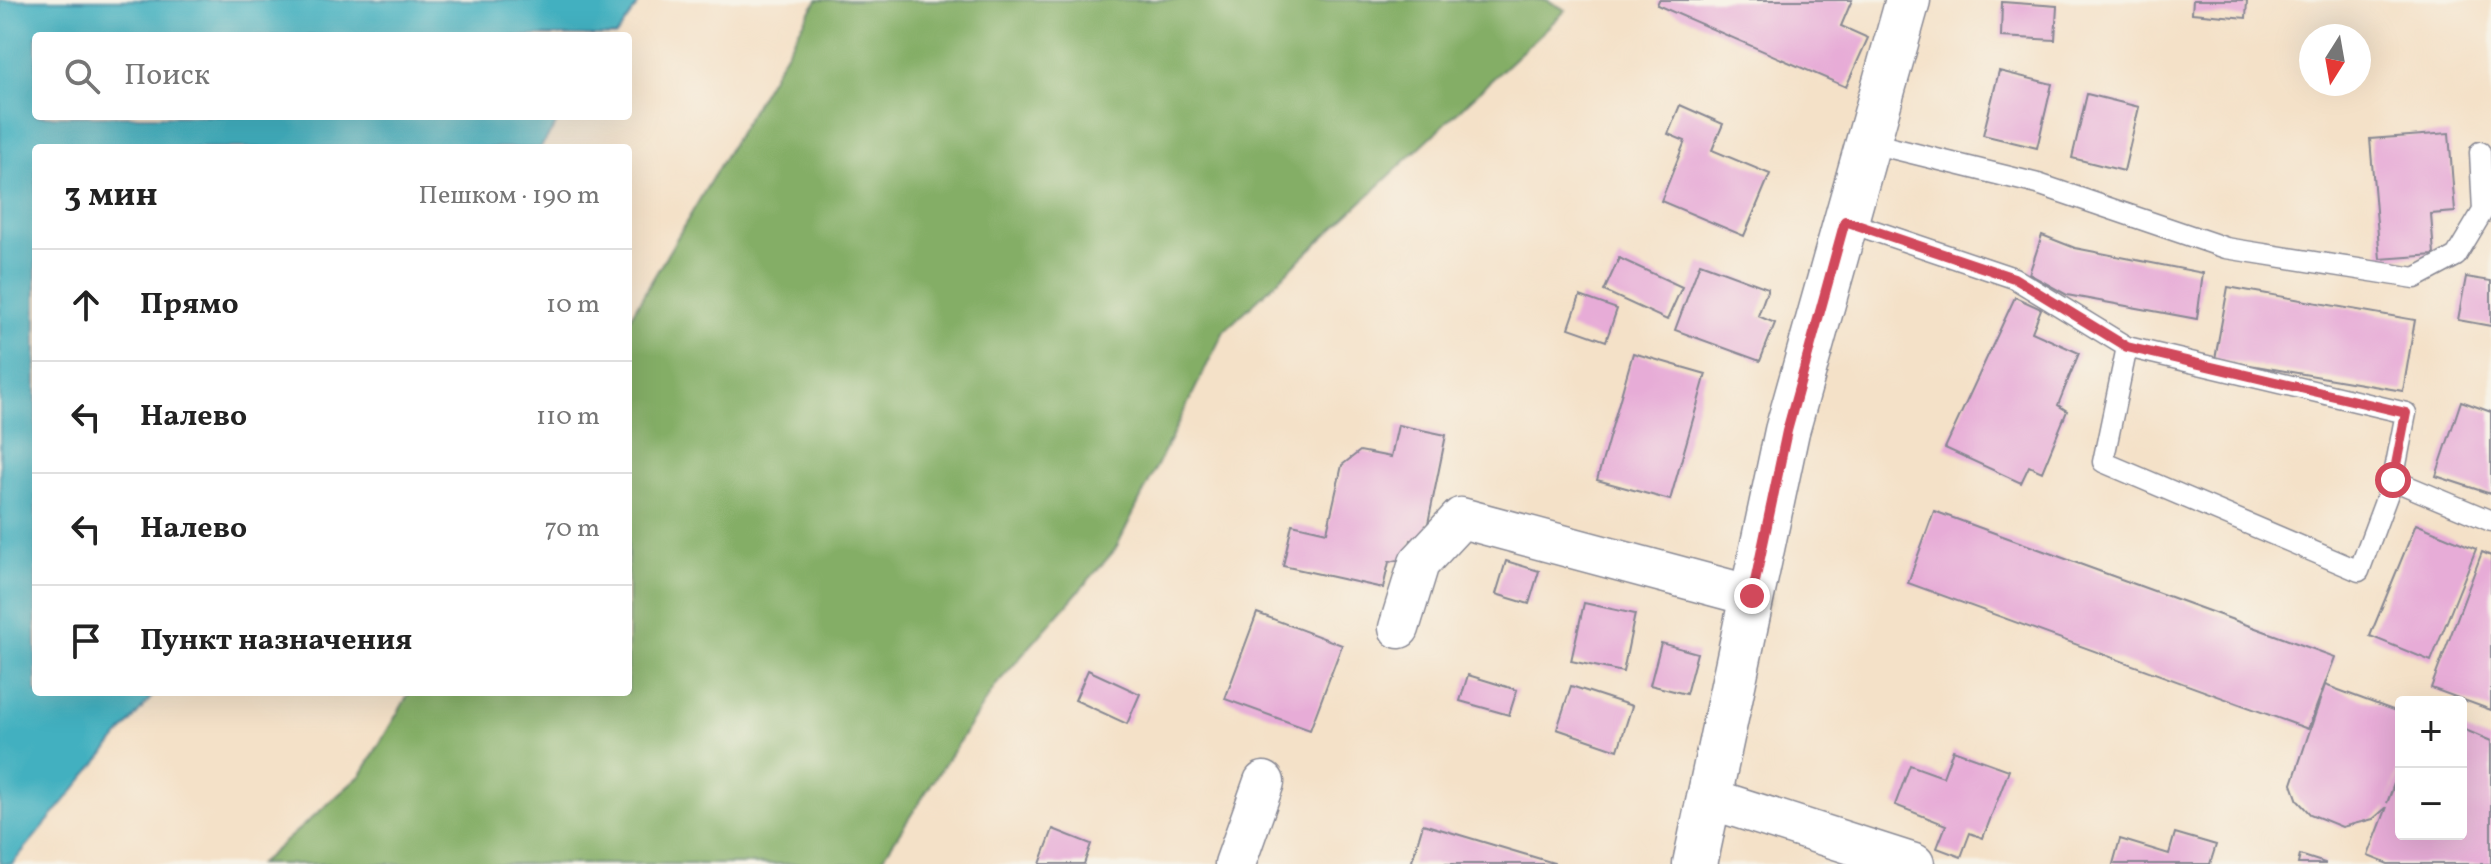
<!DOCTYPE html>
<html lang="ru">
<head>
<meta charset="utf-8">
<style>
	body { margin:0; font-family:Vollkorn,serif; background:#f6f6f6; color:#222 }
	.controls { position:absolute; right:24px; bottom:24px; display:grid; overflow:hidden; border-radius:8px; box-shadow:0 8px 32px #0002 }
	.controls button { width:72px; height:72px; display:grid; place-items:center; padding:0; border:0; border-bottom:2px solid #e0e0e0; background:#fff; color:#222; font:40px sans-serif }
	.compass { position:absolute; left:2299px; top:24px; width:72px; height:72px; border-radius:50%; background:#fff; box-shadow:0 8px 32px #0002; rotate:191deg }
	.stop { position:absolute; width:24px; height:24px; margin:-18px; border:6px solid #d1495b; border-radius:50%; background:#fff }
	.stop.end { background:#d1495b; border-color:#fff; box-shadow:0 2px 8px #0008 }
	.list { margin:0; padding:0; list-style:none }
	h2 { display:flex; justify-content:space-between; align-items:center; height:104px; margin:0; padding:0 32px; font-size:34px }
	h2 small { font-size:26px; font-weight:400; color:#767676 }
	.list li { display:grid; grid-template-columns:52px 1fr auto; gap:24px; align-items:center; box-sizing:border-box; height:112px; padding:0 32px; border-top:2px solid #e0e0e0 }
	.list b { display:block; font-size:30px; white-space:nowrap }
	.list em { font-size:26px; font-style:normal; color:#767676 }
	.icon { flex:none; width:44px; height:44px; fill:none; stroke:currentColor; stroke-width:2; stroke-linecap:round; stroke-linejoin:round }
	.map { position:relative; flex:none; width:2491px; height:864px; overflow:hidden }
	.search { position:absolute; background:#fff; box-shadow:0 8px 32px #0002; left:32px; top:32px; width:600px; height:88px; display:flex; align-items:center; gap:20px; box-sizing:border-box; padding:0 28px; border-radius:8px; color:#767676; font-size:30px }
	.panel { position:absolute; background:#fff; box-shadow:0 8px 32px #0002; left:32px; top:144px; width:600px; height:552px; border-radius:8px }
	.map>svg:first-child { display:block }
	.forest { fill:#84ae66; stroke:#506e62; stroke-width:2 }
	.water { fill:#43b0c0; stroke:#2f708f; stroke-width:2 }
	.building { fill:#e7acd7 }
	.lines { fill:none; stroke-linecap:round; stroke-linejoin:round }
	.service-casing { stroke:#888893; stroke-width:23 }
	.minor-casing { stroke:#888893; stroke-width:43 }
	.tertiary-casing { stroke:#888893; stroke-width:47 }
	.service { stroke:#fff; stroke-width:20 }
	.minor { stroke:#fff; stroke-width:40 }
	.tertiary { stroke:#fff; stroke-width:44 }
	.route { stroke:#d1495b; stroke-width:10 }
</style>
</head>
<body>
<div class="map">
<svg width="2491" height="864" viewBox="0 0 2491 864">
	<rect width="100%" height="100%" fill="#f7f3e8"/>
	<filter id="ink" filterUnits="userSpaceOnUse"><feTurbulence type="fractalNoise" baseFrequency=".0125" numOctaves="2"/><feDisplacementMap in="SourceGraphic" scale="16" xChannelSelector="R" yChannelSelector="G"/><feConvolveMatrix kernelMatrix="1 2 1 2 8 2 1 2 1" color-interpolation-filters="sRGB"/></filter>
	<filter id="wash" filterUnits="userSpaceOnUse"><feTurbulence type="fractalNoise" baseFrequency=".006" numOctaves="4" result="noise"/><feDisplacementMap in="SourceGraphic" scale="32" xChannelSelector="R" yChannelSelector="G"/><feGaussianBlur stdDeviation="1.8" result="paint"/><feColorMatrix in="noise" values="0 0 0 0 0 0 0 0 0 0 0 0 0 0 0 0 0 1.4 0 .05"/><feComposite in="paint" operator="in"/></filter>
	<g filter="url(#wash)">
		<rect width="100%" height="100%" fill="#f4e1c8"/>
		<!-- forest -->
		<path class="forest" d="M817 0H1547L1566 10 1224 331 1115 550 996 685 879 864H259L361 775 410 692H628V321Z"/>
		<!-- water -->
		<path class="water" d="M0 0H641L616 36H36V116H562L540 148H36V692H156L12 864H0Z"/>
		<g id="blocks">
			<!-- building -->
			<path class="building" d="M1659 0H1852L1841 26 1868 38 1846 87 1657 5Z
				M2193 0H2247L2246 18 2192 13Z
				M2002 2 2057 6 2055 40 2001 37Z
				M1999 71 2052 84 2037 148 1983 135Z
				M2087 94 2139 107 2124 171 2072 158Z
				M1680 105 1723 124 1712 150 1770 174 1744 236 1661 201 1685 141 1668 134Z
				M2449 133 2455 212 2431 214 2434 255 2380 259 2370 139Z
				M2042 235 2075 248 2203 273 2197 319 2067 295 2029 274Z
				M1619 258 1682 287 1667 320 1604 291Z
				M1700 263 1768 288 1758 316 1775 323 1760 361 1675 330Z
				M2466 277 2491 281V326L2458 320Z
				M2228 287 2415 320 2403 391 2215 359Z
				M1580 296 1617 309 1606 341 1569 328Z
				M2015 297 2041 309 2032 332 2079 353 2058 405 2067 411 2042 472 2029 466 2021 483 1945 448Z
				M1633 353 1706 374 1670 500 1597 480Z
				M2461 401 2491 412V494L2436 476Z
				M1398 425 1446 435 1424 543 1411 540 1407 558 1389 562 1383 588 1283 566 1292 524 1327 532 1342 465 1360 451 1391 457Z
				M1934 511 2335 657 2308 729 1908 583Z
				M2416 524 2476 549 2431 661 2370 636Z
				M2482 552 2491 556V710L2431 688Z
				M1506 561 1539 571 1529 604 1496 594Z
				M1584 603 1635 614 1623 672 1571 661Z
				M1257 613 1342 645 1310 730 1225 699Z
				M1661 643 1697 653 1686 694 1650 685Z
				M1088 670 1140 694 1127 724 1075 700Z
				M1468 675 1517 690 1509 715 1460 701Z
				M2325 685 2401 713V764L2387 803 2401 769V834H2461V728L2491 741V864H2388L2368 856 2387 807 2373 819 2342 827 2310 814 2298 801 2292 784Z
				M1571 686 1632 706 1618 750 1557 729Z
				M1953 750 2009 770 1983 838 1970 833 1961 857 1937 848 1946 825 1895 805 1910 765 1943 777Z
				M1423 824 1554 863V864H1411Z
				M1053 829 1091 844 1084 864H1040Z
				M2175 833 2216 845 2210 864H2113L2120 839 2169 854Z
				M2300 855 2325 863V864H2298Z"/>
		</g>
	</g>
	<g filter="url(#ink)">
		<use href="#blocks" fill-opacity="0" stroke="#888893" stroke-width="2"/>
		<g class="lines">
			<!-- service casing -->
			<g class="service-casing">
				<path id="service" d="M1867 142 2038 184 2226 248 2415 278 2456 256 2483 211 2480 152
					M1845 221 2014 278 2127 347 2406 413 2393 480 2491 521
					M2127 347 2103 462 2359 571 2393 480"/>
			</g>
			<!-- minor casing -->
			<g class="minor-casing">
				<path id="minor" d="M1399 628 1419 563 1461 518 1752 596
					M1708 798 1914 864
					M1235 864 1264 782"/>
			</g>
			<!-- tertiary casing -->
			<g class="tertiary-casing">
				<path id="tertiary" d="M1695 864 1787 431 1908 0"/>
			</g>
			<!-- service -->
			<use href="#service" class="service"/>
			<!-- minor -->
			<use href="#minor" class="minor"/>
			<!-- tertiary -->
			<use href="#tertiary" class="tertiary"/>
		</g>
	</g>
	<g class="lines" filter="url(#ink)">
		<!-- route -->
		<path class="route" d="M1752 596 1787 431 1845 221 2014 278 2127 347 2406 413 2393 480"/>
	</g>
</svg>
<div class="controls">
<button>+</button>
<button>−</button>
</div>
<svg class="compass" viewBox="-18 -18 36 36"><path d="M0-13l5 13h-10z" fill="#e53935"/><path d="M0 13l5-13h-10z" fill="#767676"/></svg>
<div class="stop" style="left:2393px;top:480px"></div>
<div class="stop end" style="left:1752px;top:596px"></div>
<div class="search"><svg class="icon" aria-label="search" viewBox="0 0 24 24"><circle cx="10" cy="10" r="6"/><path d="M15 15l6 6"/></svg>Поиск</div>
<section class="panel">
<h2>3 мин<small>Пешком · 190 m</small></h2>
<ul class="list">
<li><svg class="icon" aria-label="ahead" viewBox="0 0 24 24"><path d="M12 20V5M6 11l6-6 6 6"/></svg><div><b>Прямо</b></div><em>10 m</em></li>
<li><svg class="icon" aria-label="left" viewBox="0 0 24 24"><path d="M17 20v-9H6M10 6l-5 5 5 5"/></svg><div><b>Налево</b></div><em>110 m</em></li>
<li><svg class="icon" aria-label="left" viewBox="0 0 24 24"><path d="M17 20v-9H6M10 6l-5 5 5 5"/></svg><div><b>Налево</b></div><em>70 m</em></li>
<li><svg class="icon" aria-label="arrive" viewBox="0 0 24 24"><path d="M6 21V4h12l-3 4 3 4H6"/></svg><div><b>Пункт назначения</b></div></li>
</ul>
</section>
</div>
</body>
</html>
